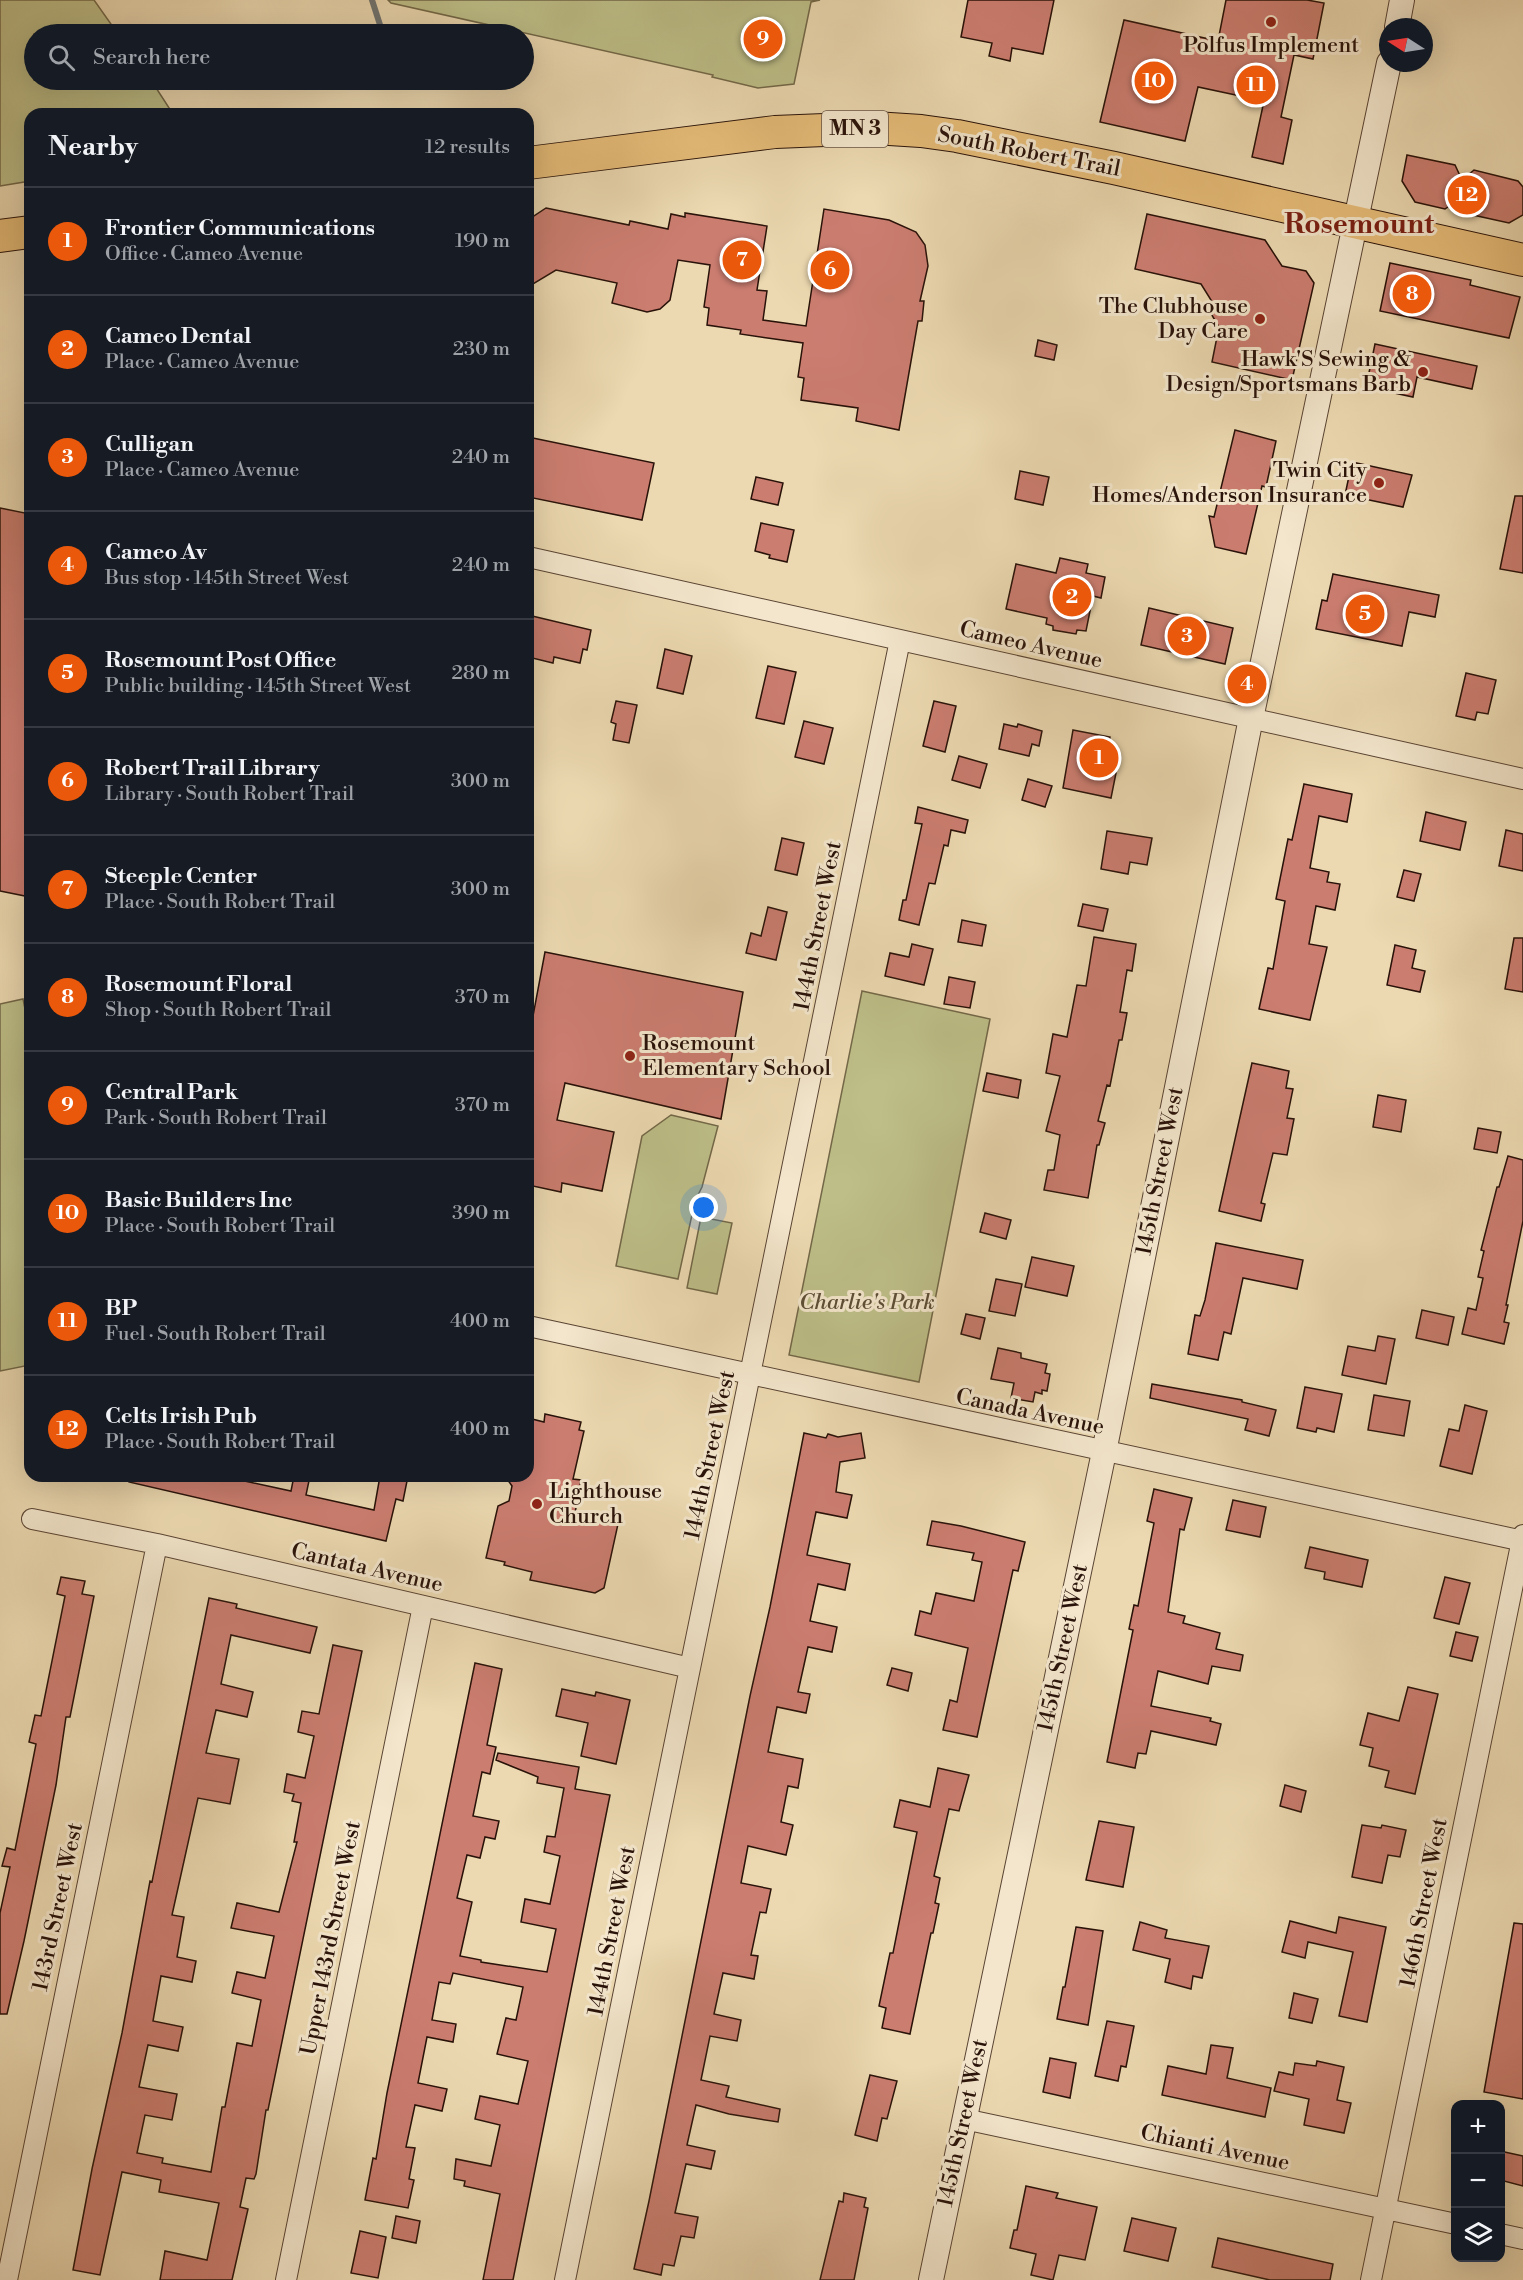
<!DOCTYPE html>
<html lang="en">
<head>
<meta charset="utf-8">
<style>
	body { margin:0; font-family:"Libre Bodoni",serif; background:#20242c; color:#f1f3f6 }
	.controls { position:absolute; right:18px; bottom:18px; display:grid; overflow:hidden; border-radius:12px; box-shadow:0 6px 24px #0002 }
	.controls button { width:54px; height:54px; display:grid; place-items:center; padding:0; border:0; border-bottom:2px solid #363941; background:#171b24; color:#f1f3f6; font:30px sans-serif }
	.compass { position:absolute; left:1379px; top:18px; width:54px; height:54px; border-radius:50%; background:#171b24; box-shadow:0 6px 24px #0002; rotate:282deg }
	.you { position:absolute; left:704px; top:1208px; width:21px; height:21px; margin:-15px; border:4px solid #fff; border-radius:50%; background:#1a73e8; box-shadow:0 0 0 9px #1a73e833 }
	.badge { display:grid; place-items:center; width:39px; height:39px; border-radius:50%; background:#ea580c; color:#fff; font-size:20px; font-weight:700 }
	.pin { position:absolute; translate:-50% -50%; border:3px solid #fff; box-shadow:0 2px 6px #0006 }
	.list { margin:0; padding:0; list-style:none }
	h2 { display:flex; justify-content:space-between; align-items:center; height:78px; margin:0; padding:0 24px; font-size:26px }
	h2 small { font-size:20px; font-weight:400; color:#9ea1a6 }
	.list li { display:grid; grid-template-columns:39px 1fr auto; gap:18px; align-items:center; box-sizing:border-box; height:108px; padding:0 24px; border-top:2px solid #363941 }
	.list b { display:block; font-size:22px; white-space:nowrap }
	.list p { margin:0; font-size:20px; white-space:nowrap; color:#9ea1a6 }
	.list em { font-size:20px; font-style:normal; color:#9ea1a6 }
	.icon { flex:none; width:33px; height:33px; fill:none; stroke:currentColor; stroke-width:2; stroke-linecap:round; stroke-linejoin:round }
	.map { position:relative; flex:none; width:1523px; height:2280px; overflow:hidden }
	.search { position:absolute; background:#171b24; box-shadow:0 6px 24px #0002; left:24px; top:24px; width:510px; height:66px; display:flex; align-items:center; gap:15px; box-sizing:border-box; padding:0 21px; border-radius:33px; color:#9ea1a6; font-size:22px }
	.panel { position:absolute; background:#171b24; box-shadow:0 6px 24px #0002; left:24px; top:108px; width:510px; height:1374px; border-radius:18px }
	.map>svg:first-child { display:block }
	.green { fill:#bdbe88; stroke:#736848; stroke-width:1.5 }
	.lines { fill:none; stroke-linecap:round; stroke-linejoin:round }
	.stream { stroke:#707572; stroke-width:6 }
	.building { fill:#cb7d70; stroke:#291209; stroke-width:1.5 }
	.minor-casing { stroke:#5a4433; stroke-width:22 }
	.tertiary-casing { stroke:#5a4433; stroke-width:26 }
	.primary-casing { stroke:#291209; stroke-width:34 }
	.minor { stroke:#f3e6cc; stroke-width:20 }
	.tertiary { stroke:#f3e6cc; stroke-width:24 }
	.primary { stroke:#e6bc78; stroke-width:32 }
	.poi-dot { fill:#8f2418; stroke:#f3e6cc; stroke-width:2 }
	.labels { text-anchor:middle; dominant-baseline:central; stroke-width:6; stroke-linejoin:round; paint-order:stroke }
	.shield { fill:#f3e6cc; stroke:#665244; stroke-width:1.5 }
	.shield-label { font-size:21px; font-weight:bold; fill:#291209 }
	.poi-label { font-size:22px; fill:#291209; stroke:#f3e6cc; text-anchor:end }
	.street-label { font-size:22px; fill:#291209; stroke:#f3e6cc }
	.park-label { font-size:22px; font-style:italic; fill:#5d4e35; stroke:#f3e6cc }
	.district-label { font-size:28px; font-weight:bold; fill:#7a1f14; stroke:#f3e6cc }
</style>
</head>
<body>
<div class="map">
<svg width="1523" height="2280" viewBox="0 0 1523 2280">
	<rect width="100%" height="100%" fill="#ecd9b1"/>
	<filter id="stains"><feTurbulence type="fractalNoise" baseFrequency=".00333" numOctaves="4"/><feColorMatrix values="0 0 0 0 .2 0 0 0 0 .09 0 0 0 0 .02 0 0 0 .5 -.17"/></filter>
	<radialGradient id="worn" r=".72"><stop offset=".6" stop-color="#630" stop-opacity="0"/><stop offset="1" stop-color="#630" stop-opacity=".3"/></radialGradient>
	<!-- green -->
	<path class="green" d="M0 0H94L118 34H34V80H151L173 114H30V181L0 186Z
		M388 0H820L811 2 794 84 758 88 712 77 713 75 391 3Z
		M862 991 990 1019 919 1382 789 1355Z
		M23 999 30 1034V1365L0 1371V1004Z
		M671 1115 718 1126 702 1187 695 1201 678 1279 616 1266 642 1136Z
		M701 1217 732 1223 717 1294 687 1288Z"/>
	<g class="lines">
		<!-- stream -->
		<path class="stream" d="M372 0 383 34"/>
	</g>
	<!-- building -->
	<path class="building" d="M968 0H1054L1043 54 1012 48 1010 61 989 56 992 43 961 37Z
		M1226 0H1307L1324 3 1313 59 1294 55 1281 117 1292 120 1283 164 1252 157 1264 101 1198 87 1185 141 1100 122 1124 20 1218 41Z
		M1407 155 1455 165 1462 180 1474 170 1518 181 1523 187V215L1509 223 1464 213 1458 200 1445 209 1415 202 1402 181Z
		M546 208 629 225 630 221 668 229 671 214 685 217V213L767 226 757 290 767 291 763 320 806 326 824 209 889 220 916 232 925 245 928 266 920 301H924L922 321H918L899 430 856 421 858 408 801 400 804 378 798 377 803 343 740 334 741 330 707 325 709 308 704 307 710 265 678 260 670 300 660 309 647 312 612 303 617 283 556 270 528 287V220Z
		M1147 214 1265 240 1282 266 1306 271 1314 283 1292 380 1212 362 1219 327 1210 312 1216 308 1201 284 1135 269Z
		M1390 263 1471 280 1470 285 1520 297 1509 338 1380 311Z
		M1038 340 1057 345 1054 360 1035 356Z
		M1375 344 1477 366 1472 389 1417 377 1413 397 1366 387Z
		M1235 430 1276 441 1266 487 1262 486 1246 554 1215 547 1209 516 1214 517Z
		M528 437 654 463 642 520 528 497Z
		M1352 462 1412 475 1403 507 1345 495Z
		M1020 471 1049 477 1043 505 1015 499Z
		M756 477 783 483 778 505 751 499Z
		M1515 496H1523V573L1500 569Z
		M0 508 30 514V897L0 891Z
		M761 523 794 530 787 562 769 558 770 555 755 551Z
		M1060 558 1088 564 1086 573 1105 577 1101 598 1093 596 1086 631 1077 630 1076 634 1053 630V626L1046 624 1047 618 1006 609 1016 564 1056 573Z
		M1333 574 1439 595 1435 617 1409 612 1402 646 1316 629 1322 600 1327 601Z
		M1149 608 1233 628 1225 664 1141 645Z
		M528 615 591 630 587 650 583 649 580 663 554 657 553 663 528 657Z
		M665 649 692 656 683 694 657 688Z
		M768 666 796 672 784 724 756 718Z
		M1466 673 1496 680 1488 714 1477 712 1475 720 1456 716Z
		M616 701 637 705 629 743 613 740 616 724 611 722Z
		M934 701 956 706 945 752 923 746Z
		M804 721 833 728 824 764 795 757Z
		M1004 724 1017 727 1018 724 1042 731 1039 746 1032 744 1029 756 999 749Z
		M1073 730 1110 737 1104 770 1116 773 1111 798 1063 788Z
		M959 756 987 764 980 788 952 780Z
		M1028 779 1052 786 1045 807 1022 800Z
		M1304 784 1352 794 1347 822 1319 816 1310 868 1329 872 1327 882 1340 884 1335 910 1316 906 1309 944 1327 947 1310 1020 1259 1009 1268 968 1273 969 1285 901 1276 899 1288 839 1292 840Z
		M918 807 968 820 965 833 951 830 948 846 944 845 935 884 929 883 919 925 899 920 903 900H906L922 824 915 823Z
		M1426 812 1466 822 1460 850 1420 841Z
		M1506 830 1523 834V871L1499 866Z
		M1107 831 1152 838 1147 865 1130 862 1128 874 1101 869Z
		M782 838 804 843 797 875 775 870Z
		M1404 870 1421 874 1414 901 1397 897Z
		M1083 904 1108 909 1103 931 1078 926Z
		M768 907 787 912 776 960 746 953 751 933 761 936Z
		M962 920 986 925 982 946 958 942Z
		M1094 937 1136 944 1132 971 1127 970 1120 1012 1127 1013 1122 1040H1119L1110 1086 1107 1085 1098 1121 1105 1123 1099 1145H1097L1088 1198 1044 1190 1048 1170H1054L1060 1135 1046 1131 1060 1076 1046 1073 1053 1034 1067 1037 1077 985 1086 986Z
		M1514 938H1523V992L1505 989Z
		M912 944 933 949 924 985 885 976 890 953 909 957Z
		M1395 945 1416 950 1412 968 1425 971 1420 992 1387 985Z
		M545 952 743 992 721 1119 565 1083 557 1120 614 1132 602 1191 562 1183 561 1192 528 1185V1031L530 1032Z
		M949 977 975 982 970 1008 944 1004Z
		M1252 1063 1289 1071 1286 1088 1293 1089 1287 1118 1294 1119 1287 1155 1273 1153 1261 1203 1265 1204 1261 1221 1219 1211Z
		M987 1073 1021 1080 1018 1098 983 1091Z
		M1378 1095 1406 1100 1401 1132 1373 1127Z
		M1478 1128 1501 1132 1497 1153 1474 1149Z
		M1508 1156 1523 1160V1221L1506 1305H1508L1504 1322 1509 1323 1504 1344 1462 1334 1468 1308 1476 1310 1483 1278 1478 1277 1484 1251 1481 1250 1497 1187H1499Z
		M985 1213 1011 1220 1006 1239 980 1232Z
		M1216 1243 1303 1260 1297 1289 1243 1278 1231 1334 1224 1332 1218 1360 1188 1354 1195 1315 1200 1316 1205 1300Z
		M1032 1257 1074 1266 1067 1296 1025 1287Z
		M996 1279 1022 1284 1015 1316 989 1311Z
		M1422 1310 1454 1317 1448 1345 1416 1338Z
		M966 1314 985 1318 980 1339 961 1334Z
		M1378 1336 1395 1339 1386 1384 1342 1375 1348 1346 1375 1351Z
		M998 1348 1021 1353V1358L1047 1364 1045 1373 1050 1374 1047 1391 1042 1390V1394L1035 1392 1033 1402 1011 1398 1014 1383 991 1379Z
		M1152 1384 1242 1400V1402L1276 1410 1269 1436 1245 1430 1248 1419 1150 1398Z
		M1305 1387 1342 1394 1334 1432 1317 1428 1316 1432 1297 1428Z
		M1374 1395 1410 1401 1404 1436 1368 1430Z
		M1465 1405 1487 1411 1472 1474 1440 1466 1449 1429 1459 1431Z
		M545 1414 581 1422 579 1430 584 1431 573 1479 581 1480 575 1513 618 1524 604 1588 595 1593 530 1580 532 1572 504 1565 505 1562 486 1558 498 1506 509 1501 512 1486 505 1476H528V1418L544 1422Z
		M804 1433 826 1438 828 1434 838 1437 861 1433 865 1458 840 1462 836 1492 852 1495 847 1518 816 1512 807 1555 850 1564 845 1590 818 1584 810 1621 837 1627 832 1652 808 1647 798 1692 810 1694 806 1713 777 1707 768 1752 803 1759 798 1788 788 1786 781 1822 793 1825 786 1855 748 1846 741 1883 771 1889 766 1913 760 1912 751 1955 758 1956 754 1979 723 1973 714 2014 741 2020 737 2041 710 2036 701 2080 729 2086 726 2097 780 2109 778 2122 729 2114 696 2105 687 2145 715 2151 711 2169 686 2164 675 2213 698 2217 694 2238 681 2236 674 2266 663 2264 661 2275 634 2269 649 2201 750 1696 770 1607Z
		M130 1476H221L291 1491 294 1476H310L306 1495 374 1510 380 1476H408L403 1501 396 1499 386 1541 129 1482Z
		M1154 1489 1192 1498 1184 1530 1180 1529 1168 1612 1185 1616 1183 1623 1220 1633 1216 1649 1243 1655 1240 1671 1212 1666 1208 1684 1158 1671 1151 1706 1211 1718 1210 1721 1221 1724 1216 1745 1151 1731 1146 1754 1138 1753 1135 1768 1107 1762 1133 1630 1129 1629 1134 1605 1138 1606 1154 1523 1147 1521Z
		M1233 1500 1266 1507 1260 1537 1226 1530Z
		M932 1521 961 1526 1025 1542 1018 1571 1013 1570 977 1737 943 1730 950 1700 957 1702 968 1648 915 1635 920 1611 931 1614 936 1593 974 1601 982 1562 972 1560 974 1553 927 1545Z
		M1310 1547 1368 1560 1362 1587 1324 1579 1325 1572 1305 1568Z
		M61 1577 85 1581 82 1594 94 1596 70 1717H66L56 1785 24 1941 7 2014H0V1913L10 1867 2 1866 7 1848 15 1850 27 1790 36 1744 29 1742 35 1715 41 1716 65 1596 57 1594Z
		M1445 1577 1470 1583 1459 1624 1434 1618Z
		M209 1598 237 1604 236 1608 317 1627 310 1653 231 1635 221 1684 253 1692 247 1717 216 1710 206 1753 239 1759 230 1804 198 1798 172 1915 184 1917 177 1957 196 1961 192 1982 161 1976 153 2021 183 2027 178 2051 148 2045 139 2087 177 2094 172 2120 145 2115 137 2153 163 2158 162 2163 211 2172 222 2107H225L237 2043 252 2046 261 2000 232 1993 237 1972 265 1978 274 1936 231 1928 237 1903 279 1912 297 1842H294L301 1803 292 1801 294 1794 284 1792 287 1774 305 1778 314 1736 298 1732 302 1711 319 1714 333 1645 362 1651 268 2110H266L256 2174 254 2179 246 2178 240 2207 248 2209 232 2280H160L165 2251 207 2260 219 2203 159 2192 161 2180 122 2172 100 2275 73 2270 92 2169 122 2033 150 1881 152 1882Z
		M1456 1632 1478 1637 1472 1661 1450 1656Z
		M475 1663 502 1669 487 1745 496 1747 490 1774 482 1772 473 1816 499 1821 495 1839 485 1837 480 1858 467 1855 457 1898 472 1902 460 1956 481 1960V1962L547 1972 556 1929 521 1922 525 1899 550 1904 560 1856 544 1852 547 1836 555 1837 564 1788 537 1783 538 1777 496 1760 498 1753 579 1767 575 1789 610 1795 513 2280H483L500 2194 464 2186 465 2181 454 2179 456 2159 491 2166 500 2125 475 2119 480 2096 518 2104 528 2061 497 2054 506 2018 516 2020 523 1987 453 1973 450 1984 439 1982 432 2020 456 2024 453 2042 427 2037 418 2083 447 2089 442 2111 415 2105 406 2147 415 2148 409 2179 414 2180 408 2208 365 2200 373 2158 376 2159 387 2093Z
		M892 1668 912 1673 908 1691 887 1685Z
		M1408 1687 1438 1694 1415 1794 1385 1787 1389 1771 1369 1766 1373 1748 1360 1745 1368 1713 1399 1721Z
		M562 1689 595 1696 596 1692 630 1700 616 1764 581 1756 588 1723 556 1716Z
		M938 1768 969 1775 959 1811 949 1809 934 1876 940 1878 935 1903 939 1904 933 1933H931L910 2034 882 2028 886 2008 879 2006 890 1953H893L917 1832 894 1827 900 1800 930 1807Z
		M1285 1785 1306 1791 1301 1812 1280 1806Z
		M1099 1821 1134 1827 1123 1887 1086 1880Z
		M1362 1825 1381 1828 1382 1825 1406 1830 1400 1857 1388 1855 1382 1883 1352 1877Z
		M1339 1917 1386 1927 1367 2022 1339 2016 1353 1952 1308 1942 1305 1958 1282 1952 1290 1921 1336 1933Z
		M1140 1922 1167 1930 1165 1938 1209 1946 1202 1978 1193 1976 1191 1989 1165 1982 1170 1959 1133 1950Z
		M1514 1923 1523 1924V2099L1484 2092Z
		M1076 1927 1103 1931 1088 2025 1057 2019 1063 1987H1065Z
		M1294 1993 1318 1999 1312 2023 1289 2018Z
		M1107 2021 1134 2026 1126 2067 1121 2066 1118 2081 1095 2076Z
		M1211 2045 1233 2048 1227 2078 1271 2088 1265 2117 1162 2095 1168 2066 1206 2074Z
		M1050 2058 1076 2063 1070 2098 1043 2092Z
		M1317 2061 1344 2067 1337 2100 1351 2103 1344 2133 1304 2125 1309 2099 1274 2091 1279 2072 1293 2075 1295 2063 1316 2066Z
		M870 2075 897 2081 887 2119 882 2118 877 2141 855 2135Z
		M1500 2151 1523 2156V2186L1500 2180Z
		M1026 2186 1058 2193 1056 2198 1097 2207 1085 2260 1059 2255 1053 2280 1031 2275 1036 2254 1010 2248 1014 2230H1017Z
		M844 2193 866 2198 864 2207 868 2208 854 2280H820L839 2201 843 2202Z
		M396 2216 420 2221 416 2243 392 2238Z
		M1132 2218 1176 2228 1168 2261 1124 2251Z
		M360 2231 386 2237 378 2278 351 2273Z
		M1218 2238 1333 2264 1330 2280H1270L1212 2267Z"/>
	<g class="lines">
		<!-- minor casing -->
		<g class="minor-casing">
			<path id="minor" d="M528 557 1523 779
				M528 1326 1523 1541
				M32 1519 157 1544 690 1668
				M964 2119 1456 2224
				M1500 2234 1523 2239
				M7 2280 157 1544
				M286 2280 423 1606
				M565 2280 900 640
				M1371 2280 1523 1535"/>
		</g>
		<!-- tertiary casing -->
		<g class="tertiary-casing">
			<path id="tertiary" d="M1397 27 1402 0
				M931 2280 1104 1452 1249 728 1389 63"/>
		</g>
		<!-- primary casing -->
		<g class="primary-casing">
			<path id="primary" d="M528 163 775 132 874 128 921 131 957 136 1114 168 1523 260
				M0 236 30 232"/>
		</g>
		<!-- minor -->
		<use href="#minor" class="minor"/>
		<!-- tertiary -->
		<use href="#tertiary" class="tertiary"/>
		<!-- primary -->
		<use href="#primary" class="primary"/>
	</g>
	<!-- markers -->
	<g class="poi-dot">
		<circle cx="1271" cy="22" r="6"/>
		<circle cx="1260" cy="319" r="6"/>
		<circle cx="1423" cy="372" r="6"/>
		<circle cx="1379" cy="483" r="6"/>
		<circle cx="630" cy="1056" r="6"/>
		<circle cx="537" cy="1504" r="6"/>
	</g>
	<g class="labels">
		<!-- shield labels -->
		<rect class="shield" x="822" y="111" width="66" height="36" rx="4.5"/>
		<g class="shield-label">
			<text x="855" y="129">MN 3</text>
		</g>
		<!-- poi labels -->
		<g class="poi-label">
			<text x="1271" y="45" text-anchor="middle">Polfus Implement</text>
			<text x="1248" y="306">The Clubhouse<tspan x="1248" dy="25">Day Care</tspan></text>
			<text x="1411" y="359">Hawk'S Sewing &amp;<tspan x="1411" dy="25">Design/Sportsmans Barb</tspan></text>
			<text x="1367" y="470">Twin City<tspan x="1367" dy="25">Homes/Anderson Insurance</tspan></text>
			<text x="642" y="1043" text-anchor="start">Rosemount<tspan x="642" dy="25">Elementary School</tspan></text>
			<text x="549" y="1491" text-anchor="start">Lighthouse<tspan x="549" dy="25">Church</tspan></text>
		</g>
		<!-- street labels -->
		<g class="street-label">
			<text transform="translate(1029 152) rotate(11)">South Robert Trail</text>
			<text transform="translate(1031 645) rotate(13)">Cameo Avenue</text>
			<text transform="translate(818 926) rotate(-79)">144th Street West</text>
			<text transform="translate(1160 1171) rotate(-79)">145th Street West</text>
			<text transform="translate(1030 1412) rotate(12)">Canada Avenue</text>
			<text transform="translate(710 1455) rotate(-78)">144th Street West</text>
			<text transform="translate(367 1568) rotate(13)">Cantata Avenue</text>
			<text transform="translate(1063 1648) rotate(-78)">145th Street West</text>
			<text transform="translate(1424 1903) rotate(-79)">146th Street West</text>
			<text transform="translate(58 1907) rotate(-78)">143rd Street West</text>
			<text transform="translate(612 1931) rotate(-79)">144th Street West</text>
			<text transform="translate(331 1938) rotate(-79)">Upper 143rd Street West</text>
			<text transform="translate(963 2123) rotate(-78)">145th Street West</text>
			<text transform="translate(1215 2148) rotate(12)">Chianti Avenue</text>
		</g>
		<!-- park labels -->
		<g class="park-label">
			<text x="867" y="1302">Charlie's Park</text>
		</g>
		<!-- district labels -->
		<g class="district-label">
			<text x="1359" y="224">Rosemount</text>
		</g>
	</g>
	<rect width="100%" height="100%" filter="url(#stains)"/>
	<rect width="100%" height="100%" fill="url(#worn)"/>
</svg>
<div class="controls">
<button>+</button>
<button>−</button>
<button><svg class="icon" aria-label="layers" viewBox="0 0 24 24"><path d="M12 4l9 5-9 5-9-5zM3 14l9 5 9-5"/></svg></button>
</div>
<svg class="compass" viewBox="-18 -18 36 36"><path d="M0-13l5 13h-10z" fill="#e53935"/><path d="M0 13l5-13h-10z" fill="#9ea1a6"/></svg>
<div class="you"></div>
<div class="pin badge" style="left:1099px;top:758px">1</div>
<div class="pin badge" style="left:1072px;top:597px">2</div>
<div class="pin badge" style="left:1187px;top:636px">3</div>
<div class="pin badge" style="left:1247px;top:684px">4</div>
<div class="pin badge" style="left:1365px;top:614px">5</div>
<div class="pin badge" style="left:830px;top:270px">6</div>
<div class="pin badge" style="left:742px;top:260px">7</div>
<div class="pin badge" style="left:1412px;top:294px">8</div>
<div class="pin badge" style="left:763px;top:39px">9</div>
<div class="pin badge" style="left:1154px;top:81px">10</div>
<div class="pin badge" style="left:1256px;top:85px">11</div>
<div class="pin badge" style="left:1467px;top:195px">12</div>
<div class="search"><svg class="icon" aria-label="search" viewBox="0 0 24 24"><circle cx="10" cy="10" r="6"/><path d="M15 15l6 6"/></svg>Search here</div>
<section class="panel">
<h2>Nearby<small>12 results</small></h2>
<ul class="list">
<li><span class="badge">1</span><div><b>Frontier Communications</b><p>Office · Cameo Avenue</p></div><em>190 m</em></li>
<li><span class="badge">2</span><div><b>Cameo Dental</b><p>Place · Cameo Avenue</p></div><em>230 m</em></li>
<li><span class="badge">3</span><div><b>Culligan</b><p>Place · Cameo Avenue</p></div><em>240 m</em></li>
<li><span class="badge">4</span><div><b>Cameo Av</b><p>Bus stop · 145th Street West</p></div><em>240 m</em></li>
<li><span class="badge">5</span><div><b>Rosemount Post Office</b><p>Public building · 145th Street West</p></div><em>280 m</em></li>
<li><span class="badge">6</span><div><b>Robert Trail Library</b><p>Library · South Robert Trail</p></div><em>300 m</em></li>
<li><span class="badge">7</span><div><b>Steeple Center</b><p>Place · South Robert Trail</p></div><em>300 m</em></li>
<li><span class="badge">8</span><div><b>Rosemount Floral</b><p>Shop · South Robert Trail</p></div><em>370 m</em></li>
<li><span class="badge">9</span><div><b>Central Park</b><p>Park · South Robert Trail</p></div><em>370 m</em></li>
<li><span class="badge">10</span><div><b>Basic Builders Inc</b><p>Place · South Robert Trail</p></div><em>390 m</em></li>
<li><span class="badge">11</span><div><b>BP</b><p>Fuel · South Robert Trail</p></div><em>400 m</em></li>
<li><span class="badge">12</span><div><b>Celts Irish Pub</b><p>Place · South Robert Trail</p></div><em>400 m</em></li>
</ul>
</section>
</div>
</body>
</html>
